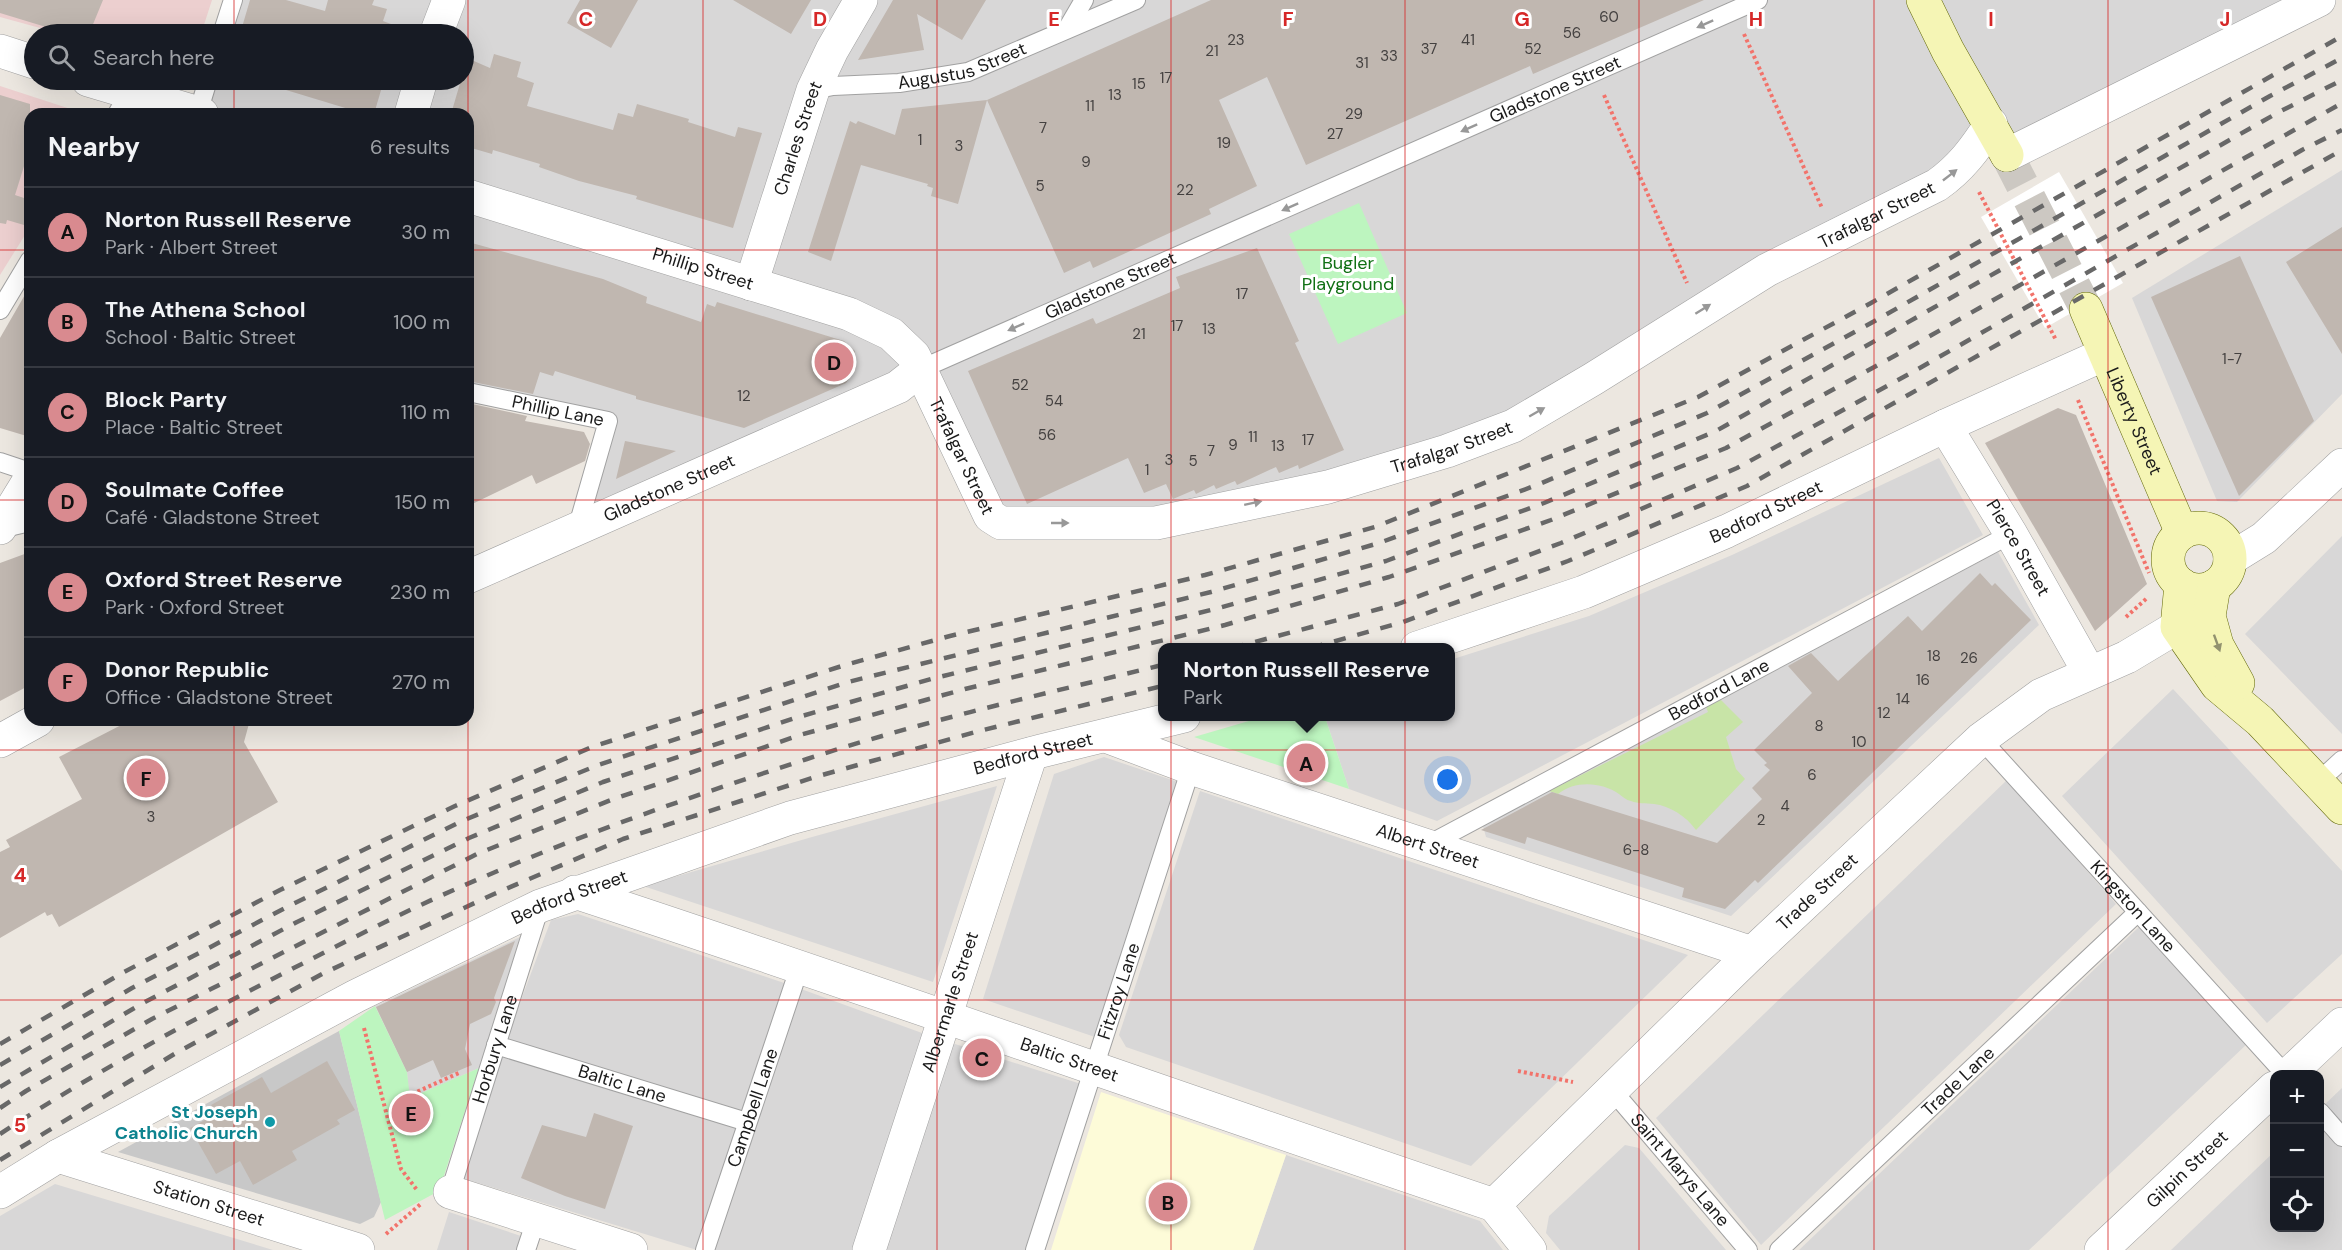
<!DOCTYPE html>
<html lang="en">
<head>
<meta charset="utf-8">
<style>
	body { margin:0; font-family:"DM Sans",sans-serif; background:#20242c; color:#f1f3f6 }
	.controls { position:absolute; right:18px; bottom:18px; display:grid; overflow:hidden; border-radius:12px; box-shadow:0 6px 24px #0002 }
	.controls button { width:54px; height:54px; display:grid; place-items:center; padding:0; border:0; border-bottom:2px solid #363941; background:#171b24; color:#f1f3f6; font:30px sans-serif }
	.you { position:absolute; left:1448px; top:780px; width:21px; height:21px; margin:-15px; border:4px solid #fff; border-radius:50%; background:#1a73e8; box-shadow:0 0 0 9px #1a73e833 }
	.badge { display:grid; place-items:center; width:39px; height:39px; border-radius:50%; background:#d98a8f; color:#111; font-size:20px; font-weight:700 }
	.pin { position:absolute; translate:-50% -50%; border:3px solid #fff; box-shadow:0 2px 6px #0006 }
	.popup { position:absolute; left:1158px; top:643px; width:297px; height:78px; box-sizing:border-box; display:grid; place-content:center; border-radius:12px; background:#171b24; filter:drop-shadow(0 2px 4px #0005); font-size:20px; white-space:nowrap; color:#9ea1a6 }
	.popup b { font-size:22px; color:#f1f3f6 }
	.popup::after { content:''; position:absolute; left:50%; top:100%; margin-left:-12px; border:12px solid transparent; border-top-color:#171b24 }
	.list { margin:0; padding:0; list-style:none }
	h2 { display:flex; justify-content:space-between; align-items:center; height:78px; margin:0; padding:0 24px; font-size:26px }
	h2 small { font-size:20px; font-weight:400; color:#9ea1a6 }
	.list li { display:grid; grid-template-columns:39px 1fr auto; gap:18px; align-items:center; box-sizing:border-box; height:90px; padding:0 24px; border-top:2px solid #363941 }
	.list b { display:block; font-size:22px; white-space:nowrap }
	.list p { margin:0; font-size:20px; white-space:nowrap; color:#9ea1a6 }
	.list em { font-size:20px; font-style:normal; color:#9ea1a6 }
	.icon { flex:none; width:33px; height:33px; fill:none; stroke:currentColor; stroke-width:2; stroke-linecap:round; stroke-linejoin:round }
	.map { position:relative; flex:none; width:2342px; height:1250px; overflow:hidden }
	.search { position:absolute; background:#171b24; box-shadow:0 6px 24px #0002; left:24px; top:24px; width:450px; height:66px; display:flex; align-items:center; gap:15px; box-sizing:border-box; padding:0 21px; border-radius:33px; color:#9ea1a6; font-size:22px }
	.panel { position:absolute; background:#171b24; box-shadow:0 6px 24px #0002; left:24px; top:108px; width:450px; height:618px; border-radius:18px }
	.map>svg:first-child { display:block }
	.residential { fill:#d8d7d7 }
	.commercial { fill:#eccfcf }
	.education { fill:#fdfbd8 }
	.religious { fill:#c8c8c8 }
	.grass { fill:#c8e4a7 }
	.park { fill:#bdf5bf }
	.pier { fill:#fff }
	.building { fill:#c0b7b0 }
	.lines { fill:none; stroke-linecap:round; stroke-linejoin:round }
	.secondary-tunnel { stroke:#ccc8c2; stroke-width:33; stroke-dasharray:33 16; stroke-linecap:butt }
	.service-casing { stroke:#a1a1a1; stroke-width:20 }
	.minor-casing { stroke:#a1a1a1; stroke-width:34 }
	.tertiary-casing { stroke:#a1a1a1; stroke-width:34 }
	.secondary-casing { stroke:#63690a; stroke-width:34 }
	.path { stroke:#f2736b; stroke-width:4; stroke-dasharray:3 3; stroke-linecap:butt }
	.service { stroke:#fff; stroke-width:18 }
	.minor { stroke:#fff; stroke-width:33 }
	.tertiary { stroke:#fff; stroke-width:33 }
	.secondary { stroke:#f5f5b5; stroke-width:33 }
	.rail { stroke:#686868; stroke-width:4.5; stroke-dasharray:12 12; stroke-linecap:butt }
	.oneway { fill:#989898 }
	.oneway2 { fill:#92926f }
	.grid { fill:none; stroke:#d62828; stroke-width:1.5; stroke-opacity:0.55 }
	.culture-dot { fill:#0f9aa8; stroke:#fff; stroke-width:2 }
	.labels { text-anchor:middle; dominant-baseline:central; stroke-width:6; stroke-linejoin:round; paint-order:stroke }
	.number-label { font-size:15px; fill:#444140 }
	.street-label { font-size:18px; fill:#1a1a1a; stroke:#fff }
	.park-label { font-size:18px; fill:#107014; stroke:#fff }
	.culture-label { font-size:18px; font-weight:bold; fill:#0d838f; stroke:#fff; text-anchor:end }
	.grid-label { font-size:20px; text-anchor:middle; font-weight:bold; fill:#d62828; stroke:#fff; stroke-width:6; stroke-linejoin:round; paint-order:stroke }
</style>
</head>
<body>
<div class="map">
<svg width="2342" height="1250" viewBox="0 0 2342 1250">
	<rect width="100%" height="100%" fill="#ece7e0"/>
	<!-- residential -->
	<path class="residential" d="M233 0H2319L2007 155 1977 145 1513 426 1156 523H1001L921 370 577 529 608 421 468 392V114H117L129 93 198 112 208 80H464V34H222Z
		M2342 170V394L2237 502 2217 501 2132 298Z
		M1939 458 1983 535 1437 821 1349 789 1325 717 1450 716V660L1589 616 1732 555Z
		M2342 536V734L2245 634Z
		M1998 552 2039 625 1731 916 1486 837 1483 826Z
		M2173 689 2342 871V954L2267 1023 2062 796Z
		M1104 757 1178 782 1095 1037 983 999 1054 774Z
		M2007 780 2116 904 1761 1245 1656 1118Z
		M997 786 933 982 643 886 812 837Z
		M1200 791 1688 955 1471 1166 1126 1047 1119 1035Z
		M578 914 790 985 933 1037 1081 1084 1027 1250H697L455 1176 551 920Z
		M2140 926 2247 1044 2029 1250H1799Z
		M520 937 479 1068 409 1099 407 1072 375 1006Z
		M2342 1088V1250H2171L2274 1152V1228H2320V1109Z
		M1625 1145 1639 1148 1726 1250H1560L1546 1233 1549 1216Z
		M1286 1155 1480 1221 1503 1250H1253Z
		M55 1184 273 1250H0V1216Z
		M449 1212 521 1236 516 1250H437Z"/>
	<!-- commercial -->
	<path class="commercial" d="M0 0H212L201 34H62L0 17Z
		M0 86 86 114H30V227L0 275Z"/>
	<!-- education -->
	<path class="education" d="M1101 1092 1286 1155 1253 1250H1051Z"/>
	<!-- religious -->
	<path class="religious" d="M339 1031 381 1202 374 1217 360 1224 118 1152Z"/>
	<!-- grass -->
	<path class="grass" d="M1721 700 1743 722 1726 737 1736 769 1745 779 1696 830C1686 816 1670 806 1654 804 1646 803 1638 804 1631 801 1626 800 1623 797 1619 794 1602 782 1575 780 1558 794L1549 791 1708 712 1706 707Z"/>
	<!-- park -->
	<path class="park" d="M1359 203 1407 313 1338 344 1289 234Z
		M1266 716 1325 717 1349 789 1194 737Z
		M375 1006 407 1072 410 1098 479 1068 439 1191 385 1220 339 1031Z"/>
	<!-- pier -->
	<path class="pier" d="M2059 172 2123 283 2045 328 1981 217Z"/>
	<!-- building -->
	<path class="building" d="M0 0H103L89 34H69L0 13Z
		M250 0H286L325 11 328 0H374L372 5 387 9 383 21 391 24 388 34H240Z
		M580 0H638L611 48 567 23Z
		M733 0H811L791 34Z
		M893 0H986L962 40 917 14 924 50 858 60Z
		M1211 0H1704L1533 74 1530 66 1306 165 1267 77 1219 100 1257 186 1209 209 1211 214 1139 247 1093 268 1090 261 1064 273 987 100Z
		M494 54 521 62 517 77 534 83 527 106 613 130 618 113 633 117 637 104 689 119 688 122 735 137 738 127 762 133 733 228 636 199 637 196 579 181 539 167 540 164 493 150 492 154 468 147V114H451L461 80H464L467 58 490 68Z
		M253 80H384L374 114H365Z
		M0 95 30 104V147L15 195 30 200V209L24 225 7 220 6 224 0 223Z
		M987 100 958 204 931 196 933 188 927 186 928 184 861 165 831 261 808 252 850 121 856 124 858 121 895 135 902 109Z
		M2342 227V354L2286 262Z
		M468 242 603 279 647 297 646 303 701 322 707 304 715 307 717 302 834 338 844 341 855 351 856 368 846 383 744 428 636 399V396L555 371 553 376 540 372 533 394 468 381Z
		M1257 248 1299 341 1295 343 1344 450 1299 469 1298 465 1279 473 1276 467 1237 485 1235 481 1216 489 1214 485 1196 494 1194 490 1173 499 1166 484 1144 493 1128 458 1027 504 968 371 1093 318 1096 324 1180 288 1176 277Z
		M2240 256 2314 421 2239 496 2151 297Z
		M30 286V437L0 428V338Z
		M468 403 527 416 525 421 584 432 590 444 585 461 536 484 532 475 468 506Z
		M2058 408 2076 415 2147 584 2095 631 1985 443Z
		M625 441 676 451 616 479Z
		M30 552V685L0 701V563Z
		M1980 573 1992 586 1995 583 2031 620 1758 883 1755 880 1725 909 1682 897 1684 888 1527 837 1525 844 1481 830 1552 792 1717 843 1762 799 1752 788 1770 770 1764 765 1767 763 1754 750 1812 693 1788 666 1811 653 1838 681 1908 616 1922 631Z
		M131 720H250L244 742 278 802 59 927 52 914 47 916 45 912 0 938V852L10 847 6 840 82 799 59 757Z
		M515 941 494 998 496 1002 491 1014 470 1024 465 1049 472 1065 441 1078 433 1060 407 1072 376 1007Z
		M327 1061 355 1110 337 1120 340 1124 292 1151 297 1160 253 1185 240 1161 216 1174 190 1128 216 1114 211 1105 262 1077 271 1093Z
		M594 1113 633 1126 605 1209 565 1196 521 1178 542 1125 586 1137Z"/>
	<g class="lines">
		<!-- secondary-tunnel -->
		<path class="secondary-tunnel" d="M2007 155 2086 309"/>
		<!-- service casing -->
		<g class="service-casing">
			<g id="service">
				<path d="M1067 29 1084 0"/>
				<path d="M222 34 233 0"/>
				<path id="s1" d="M813 90 833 86 899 83 968 72 1136 0"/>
				<path d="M198 113 208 80"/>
				<path d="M117 114 129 93"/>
				<path d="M0 310 30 260"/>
				<path id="s2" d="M921 369 1758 0"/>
				<path id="s3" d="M468 392 608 421 577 529"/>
				<path d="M0 462 30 472"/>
				<path d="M0 529 30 522"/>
				<path id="s4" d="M1981 739 2285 1074"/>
				<path d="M2318 782 2342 760"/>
				<path id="s5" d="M1426 846 2011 534"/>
				<path id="s6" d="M496 1045 747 1122"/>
				<path id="s7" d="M1612 1090 1748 1250"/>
				<path d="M2320 1112 2342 1137"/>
				<path id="s8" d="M450 1192 540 906"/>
				<path d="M526 1250 536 1220"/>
				<path id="s9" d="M705 1250 800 966"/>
				<path id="s10" d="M1035 1250 1191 768"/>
				<path id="s11" d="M1779 1250 2138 912"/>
			</g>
		</g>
		<!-- minor casing -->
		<g class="minor-casing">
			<g id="minor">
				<path d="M436 34 449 0"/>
				<path d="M0 51 34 62"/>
				<path d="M88 80 202 114"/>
				<path d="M411 114 421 80"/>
				<path d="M2007 155 2319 0"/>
				<path id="s12" d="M468 196 849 314 891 334 914 356 990 516 1001 523H1156L1328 487 1447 451 1513 426 1593 379 1767 270 1937 185C1961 168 1975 149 1991 124"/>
				<path id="s13" d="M751 284 813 90 832 50 861 0"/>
				<path id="s14" d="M1945 426 2011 534 2089 672"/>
				<path d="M0 528 30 479"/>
				<path id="s15" d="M468 577 898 387 921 369"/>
				<path id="s16" d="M1417 648 1584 592 1727 531 1945 426 2105 354"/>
				<path id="s17" d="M1106 736 1191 768 1752 953"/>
				<path d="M0 741 38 720"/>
				<path id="s18" d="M575 892C883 993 1187 1102 1494 1205"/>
				<path d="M2289 1074 2342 1024"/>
				<path id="s19" d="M58 1156 358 1250"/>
				<path id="s20" d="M0 1192 58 1156 356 996 540 906 790 818 1041 751 1184 716"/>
				<path d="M450 1192 631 1250"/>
				<path id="s21" d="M1494 1205 1752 953 1981 739 2041 695 2127 657 2177 627"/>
				<path d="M1494 1205 1530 1250"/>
				<path id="s22" d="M869 1250 1031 754"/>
				<path id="s23" d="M2101 1250 2274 1088"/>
			</g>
		</g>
		<!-- tertiary casing -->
		<g class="tertiary-casing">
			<path id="tertiary" d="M2230 559 2264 538 2342 465"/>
		</g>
		<!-- secondary casing -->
		<g class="secondary-casing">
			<g id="secondary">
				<path d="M1923 0 1948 51 2007 155"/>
				<path id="s24" d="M2086 309 2182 533"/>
				<circle cx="2199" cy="559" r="31"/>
				<path d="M2181 584 2177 627 2217 685 2260 721 2342 808"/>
				<path d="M2214 586 2209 616 2217 645 2238 683"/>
			</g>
		</g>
		<!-- path -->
		<path class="path" d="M1744 34 1822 208
			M1604 95 1687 283
			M1979 192 2056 340
			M2078 400 2149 573
			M2126 617 2147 598
			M364 1028 401 1169 417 1190
			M1518 1071 1573 1082
			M412 1094 461 1072
			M386 1234 422 1203"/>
		<!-- service -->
		<use href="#service" class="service"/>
		<!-- minor -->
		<use href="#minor" class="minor"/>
		<!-- tertiary -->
		<use href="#tertiary" class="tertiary"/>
		<!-- secondary -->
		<use href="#secondary" class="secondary"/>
		<!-- rail -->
		<path class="rail" d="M1232 648 1398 604 1561 543 1737 468 1911 373 2302 150 2342 130
			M1311 648 1403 622 1568 561 1747 486 2342 150
			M0 1044 124 972 280 890 455 806 592 747 845 665 950 636 1205 575 1375 527 1698 397 1871 303 2342 36
			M0 1065 132 988 289 906 462 821 598 765 848 682 1211 592 1379 543 1537 485 1707 413 1880 318 2270 96 2342 58
			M0 1087 143 1003 297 922 469 838 603 782 795 718 931 679 1219 608 1386 561 1544 503 1716 431 2279 112 2342 80
			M0 1108 26 1091 152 1019 477 854 611 800 800 735 965 689 1225 625 1389 577 1551 520 1726 448 1898 354 2342 103
			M0 1134C81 1081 166 1034 253 989 329 950 407 909 486 876 590 831 699 794 807 759 923 721 1044 694 1162 665
			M0 1160 176 1053 324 973 494 894 623 839 815 777 979 731 1162 686"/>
	</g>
	<!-- one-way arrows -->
	<defs><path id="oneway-solid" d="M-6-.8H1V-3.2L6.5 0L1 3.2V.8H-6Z" transform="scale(1.5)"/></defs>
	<g class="oneway">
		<use href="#oneway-solid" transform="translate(1705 24) rotate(156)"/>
		<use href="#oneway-solid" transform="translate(1469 128) rotate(156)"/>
		<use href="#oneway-solid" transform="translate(1950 175) rotate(-38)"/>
		<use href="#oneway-solid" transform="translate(1290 207) rotate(156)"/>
		<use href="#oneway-solid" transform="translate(1703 309) rotate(-32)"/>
		<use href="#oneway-solid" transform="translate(1016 327) rotate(156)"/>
		<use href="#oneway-solid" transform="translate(1537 412) rotate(-30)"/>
		<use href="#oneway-solid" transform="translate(1253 503) rotate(-12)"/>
		<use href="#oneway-solid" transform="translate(1060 523)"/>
	</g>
	<use class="oneway2" href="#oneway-solid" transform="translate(2217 643) rotate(70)"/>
	<!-- grid -->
	<path class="grid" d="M234 0V34M468 0V1250M703 0V1250M937 0V1250M1171 0V1250M1405 0V1250M1639 0V1250M1874 0V1250M2108 0V1250M234 80V114M0 250H30M468 250H2342M0 500H30M468 500H2342M234 720V1250M0 750H2342M0 1000H2342"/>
	<!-- markers -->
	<circle class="culture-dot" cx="270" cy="1122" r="6"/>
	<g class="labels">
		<!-- number labels -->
		<g class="number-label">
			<text x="1609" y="17">60</text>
			<text x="1572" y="33">56</text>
			<text x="1236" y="40">23</text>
			<text x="1468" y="40">41</text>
			<text x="1429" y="49">37</text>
			<text x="1533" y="49">52</text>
			<text x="1212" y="51">21</text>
			<text x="1389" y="56">33</text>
			<text x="1362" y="63">31</text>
			<text x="1166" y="78">17</text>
			<text x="1139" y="84">15</text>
			<text x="1115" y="95">13</text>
			<text x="1090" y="106">11</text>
			<text x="1354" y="114">29</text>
			<text x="1043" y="128">7</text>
			<text x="1335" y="134">27</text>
			<text x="920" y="140">1</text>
			<text x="1224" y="143">19</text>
			<text x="959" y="146">3</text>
			<text x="1086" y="162">9</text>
			<text x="1040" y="186">5</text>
			<text x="1185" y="190">22</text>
			<text x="1242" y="294">17</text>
			<text x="1177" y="326">17</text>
			<text x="1209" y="329">13</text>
			<text x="1139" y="334">21</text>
			<text x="2232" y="359">1-7</text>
			<text x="1020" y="385">52</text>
			<text x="744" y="396">12</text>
			<text x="1054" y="401">54</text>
			<text x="1047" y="435">56</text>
			<text x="1253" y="437">11</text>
			<text x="1308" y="440">17</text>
			<text x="1233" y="445">9</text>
			<text x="1278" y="446">13</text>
			<text x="1211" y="451">7</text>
			<text x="1169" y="460">3</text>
			<text x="1193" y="461">5</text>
			<text x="1147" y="470">1</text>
			<text x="1934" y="656">18</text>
			<text x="1969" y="658">26</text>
			<text x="1923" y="680">16</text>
			<text x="1903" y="699">14</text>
			<text x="1884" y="713">12</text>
			<text x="1819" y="726">8</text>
			<text x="1859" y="742">10</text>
			<text x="1812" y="775">6</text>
			<text x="1785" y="806">4</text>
			<text x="151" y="817">3</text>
			<text x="1761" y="820">2</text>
			<text x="1636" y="850">6-8</text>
		</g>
		<!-- street labels -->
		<g class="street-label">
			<text stroke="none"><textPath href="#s1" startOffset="152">Augustus Street</textPath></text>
			<text stroke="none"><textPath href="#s2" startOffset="693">Gladstone Street</textPath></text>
			<text stroke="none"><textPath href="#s13" startOffset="153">Charles Street</textPath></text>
			<text stroke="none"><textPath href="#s12" startOffset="1614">Trafalgar Street</textPath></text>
			<text stroke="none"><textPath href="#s12" startOffset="246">Phillip Street</textPath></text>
			<text stroke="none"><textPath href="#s2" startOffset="207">Gladstone Street</textPath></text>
			<text stroke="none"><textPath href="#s3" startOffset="92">Phillip Lane</textPath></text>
			<text stroke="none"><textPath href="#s24" startOffset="122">Liberty Street</textPath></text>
			<text stroke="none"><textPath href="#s12" startOffset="1128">Trafalgar Street</textPath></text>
			<text stroke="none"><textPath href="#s12" startOffset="588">Trafalgar Street</textPath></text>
			<text stroke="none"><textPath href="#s15" startOffset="220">Gladstone Street</textPath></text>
			<text stroke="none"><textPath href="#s16" startOffset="375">Bedford Street</textPath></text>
			<text stroke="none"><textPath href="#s14" startOffset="142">Pierce Street</textPath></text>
			<text stroke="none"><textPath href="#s5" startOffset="332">Bedford Lane</textPath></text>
			<text stroke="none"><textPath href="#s20" startOffset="1128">Bedford Street</textPath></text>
			<text stroke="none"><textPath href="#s17" startOffset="340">Albert Street</textPath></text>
			<text stroke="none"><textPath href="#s21" startOffset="450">Trade Street</textPath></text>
			<text stroke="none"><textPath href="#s20" startOffset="642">Bedford Street</textPath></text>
			<text stroke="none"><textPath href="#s4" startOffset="226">Kingston Lane</textPath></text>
			<text stroke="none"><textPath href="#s10" startOffset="272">Fitzroy Lane</textPath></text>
			<text stroke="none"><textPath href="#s22" startOffset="261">Albermarle Street</textPath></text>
			<text stroke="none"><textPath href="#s8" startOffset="150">Horbury Lane</textPath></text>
			<text stroke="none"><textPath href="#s18" startOffset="522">Baltic Street</textPath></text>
			<text stroke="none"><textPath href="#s11" startOffset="246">Trade Lane</textPath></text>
			<text stroke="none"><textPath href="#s6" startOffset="132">Baltic Lane</textPath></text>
			<text stroke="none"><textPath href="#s9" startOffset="150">Campbell Lane</textPath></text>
			<text stroke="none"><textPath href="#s23" startOffset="118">Gilpin Street</textPath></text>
			<text stroke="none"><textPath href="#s7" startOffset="105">Saint Marys Lane</textPath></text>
			<text stroke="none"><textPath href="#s19" startOffset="158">Station Street</textPath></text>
		</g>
		<!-- park labels -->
		<g class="park-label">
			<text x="1348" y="263">Bugler<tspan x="1348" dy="21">Playground</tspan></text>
		</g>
		<!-- culture labels -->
		<g class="culture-label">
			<text x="258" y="1112">St Joseph<tspan x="258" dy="21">Catholic Church</tspan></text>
		</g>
	</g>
	<g class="grid-label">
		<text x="586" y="26">C</text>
		<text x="820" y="26">D</text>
		<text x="1054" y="26">E</text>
		<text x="1288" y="26">F</text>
		<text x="1522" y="26">G</text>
		<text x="1756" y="26">H</text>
		<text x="1991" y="26">I</text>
		<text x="2225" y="26">J</text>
		<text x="20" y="882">4</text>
		<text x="20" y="1132">5</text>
	</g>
</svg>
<div class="controls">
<button>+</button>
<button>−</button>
<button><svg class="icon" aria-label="locate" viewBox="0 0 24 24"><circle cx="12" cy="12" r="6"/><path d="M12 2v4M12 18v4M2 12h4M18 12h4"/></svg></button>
</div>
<div class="you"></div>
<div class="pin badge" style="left:1306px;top:763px">A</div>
<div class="popup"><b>Norton Russell Reserve</b>Park</div>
<div class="pin badge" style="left:1168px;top:1202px">B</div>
<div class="pin badge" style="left:982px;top:1058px">C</div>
<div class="pin badge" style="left:834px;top:362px">D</div>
<div class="pin badge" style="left:411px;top:1113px">E</div>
<div class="pin badge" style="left:146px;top:778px">F</div>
<div class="search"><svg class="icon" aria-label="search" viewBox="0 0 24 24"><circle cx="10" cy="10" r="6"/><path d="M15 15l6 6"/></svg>Search here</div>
<section class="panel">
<h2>Nearby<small>6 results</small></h2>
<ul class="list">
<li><span class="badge">A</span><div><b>Norton Russell Reserve</b><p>Park · Albert Street</p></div><em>30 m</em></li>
<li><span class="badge">B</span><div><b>The Athena School</b><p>School · Baltic Street</p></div><em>100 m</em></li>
<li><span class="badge">C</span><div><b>Block Party</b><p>Place · Baltic Street</p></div><em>110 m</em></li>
<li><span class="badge">D</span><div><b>Soulmate Coffee</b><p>Café · Gladstone Street</p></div><em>150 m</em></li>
<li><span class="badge">E</span><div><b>Oxford Street Reserve</b><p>Park · Oxford Street</p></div><em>230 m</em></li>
<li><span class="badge">F</span><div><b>Donor Republic</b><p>Office · Gladstone Street</p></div><em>270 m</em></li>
</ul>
</section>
</div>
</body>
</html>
